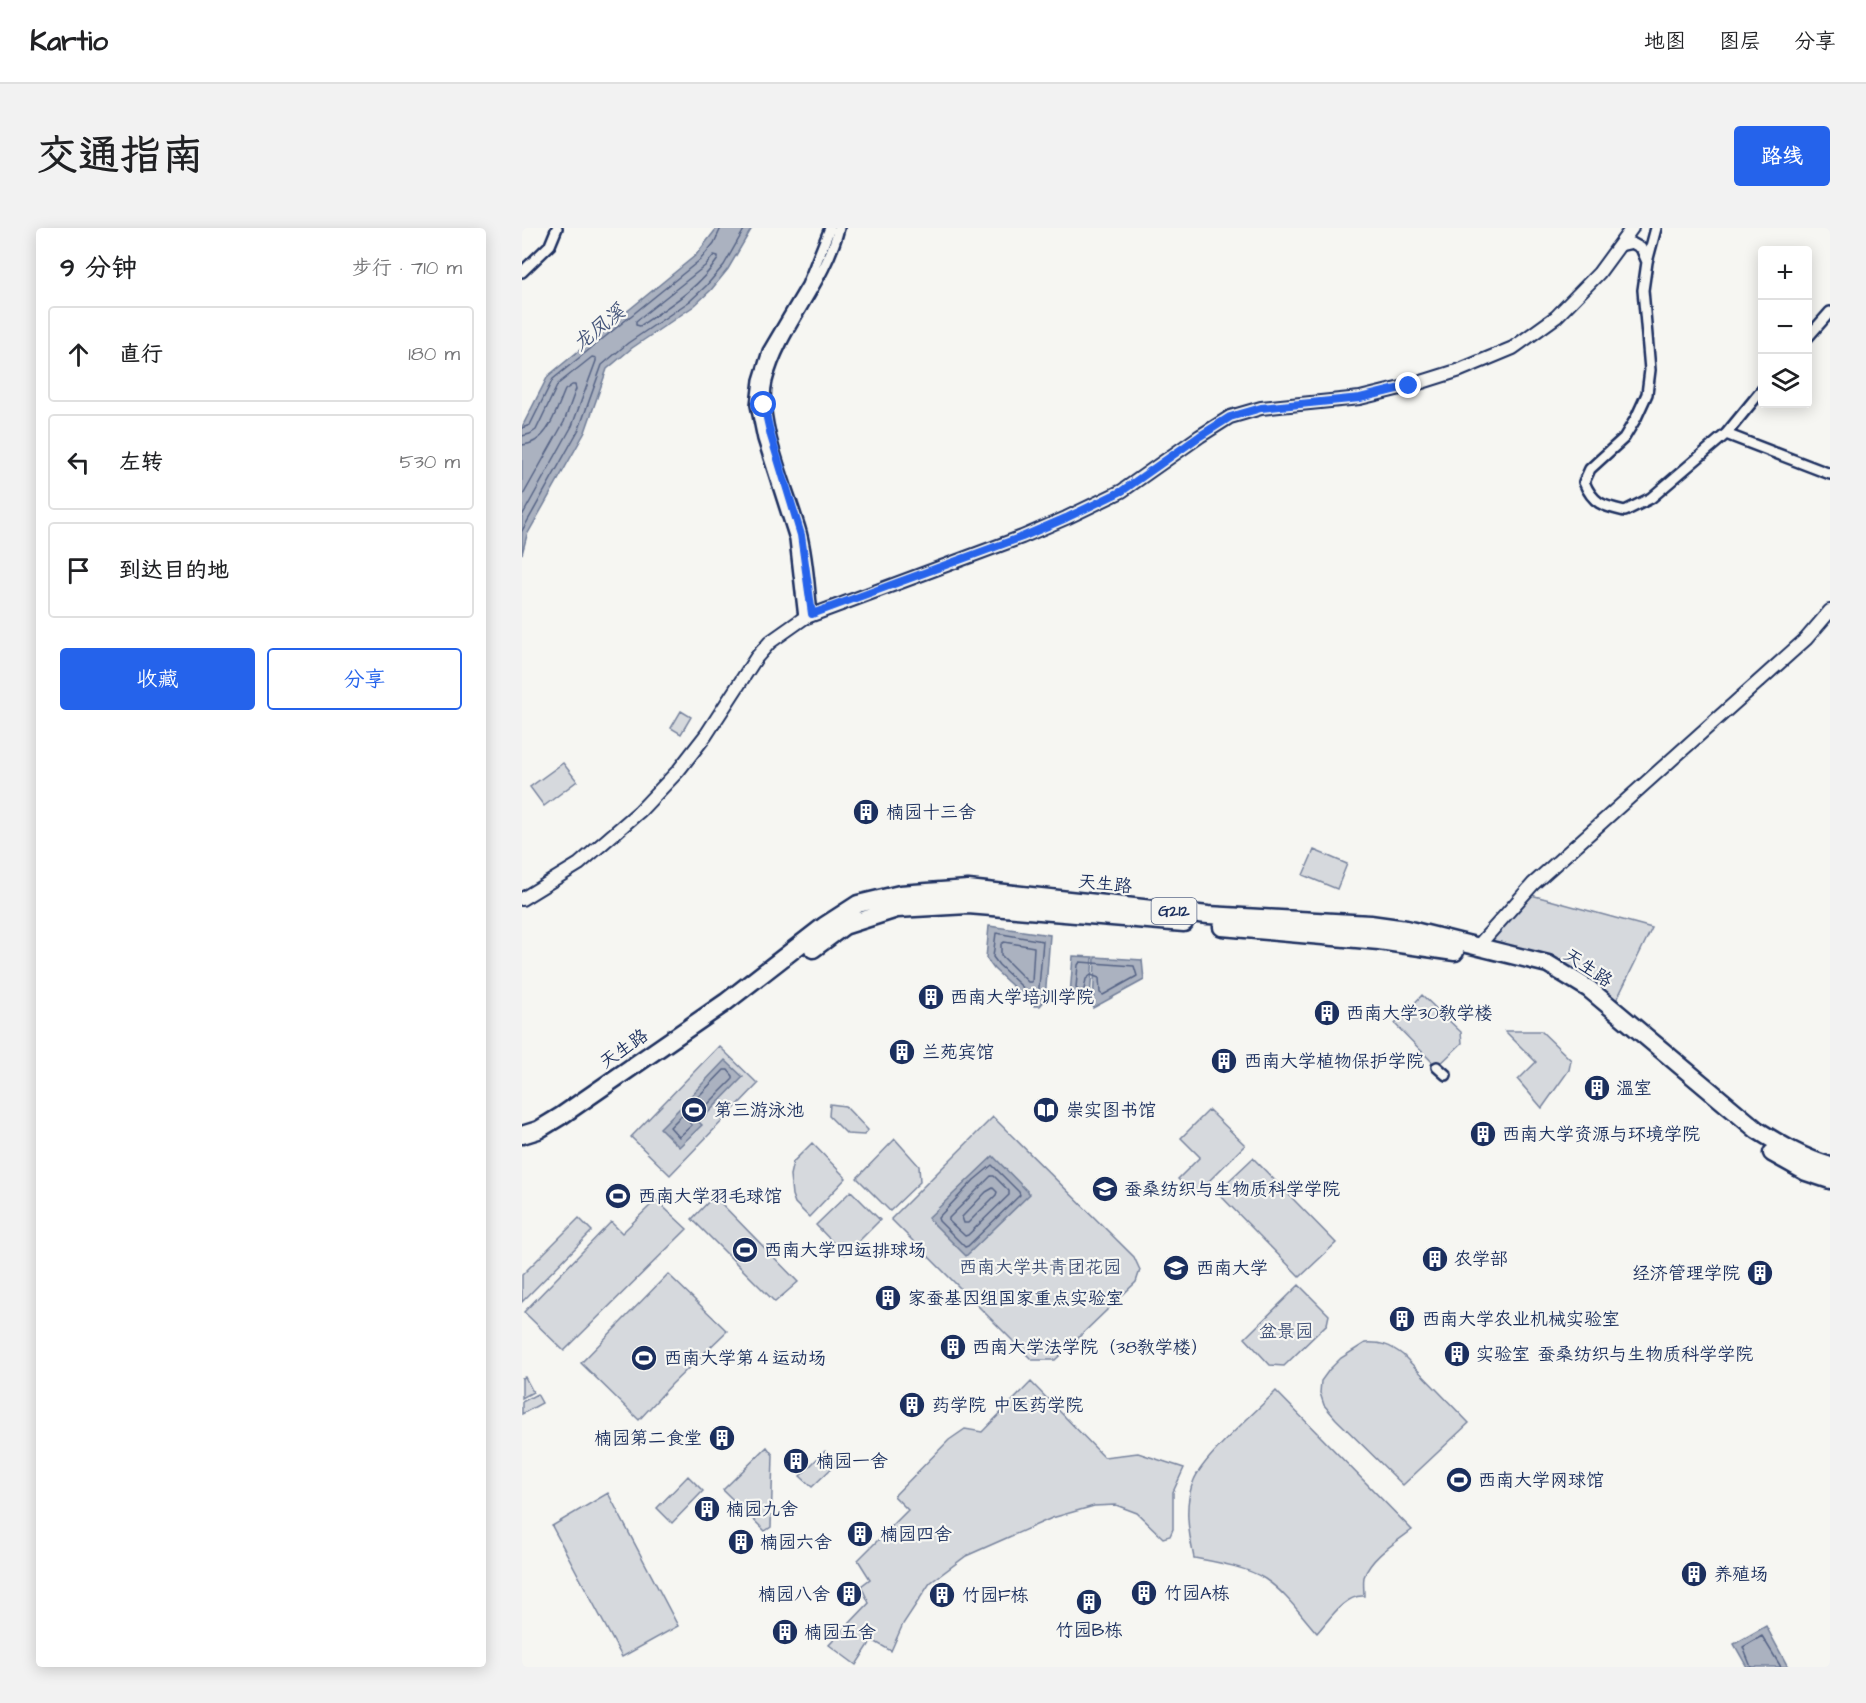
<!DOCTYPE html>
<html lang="zh">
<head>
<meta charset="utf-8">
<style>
	body { margin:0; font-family:"Architects Daughter","LXGW WenKai TC",sans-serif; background:#f2f2f2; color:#202124 }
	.controls { position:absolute; right:18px; top:18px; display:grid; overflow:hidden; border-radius:6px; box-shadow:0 3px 15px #0003 }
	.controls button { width:54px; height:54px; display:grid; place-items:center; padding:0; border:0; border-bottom:2px solid #e0e0e0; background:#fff; color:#202124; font:30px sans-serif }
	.stop { position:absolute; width:18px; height:18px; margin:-14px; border:4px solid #2563eb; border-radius:50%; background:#fff }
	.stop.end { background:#2563eb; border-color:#fff; box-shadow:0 2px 6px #0008 }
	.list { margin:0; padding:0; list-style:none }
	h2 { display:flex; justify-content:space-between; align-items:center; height:78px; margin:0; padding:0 24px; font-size:26px }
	h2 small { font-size:20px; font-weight:400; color:#757577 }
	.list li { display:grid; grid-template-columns:39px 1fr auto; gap:18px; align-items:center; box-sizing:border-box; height:96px; margin:0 12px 12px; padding:0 12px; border:2px solid #e0e0e0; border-radius:6px }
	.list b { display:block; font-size:22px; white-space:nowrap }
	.list em { font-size:20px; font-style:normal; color:#757577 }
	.actions { display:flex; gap:12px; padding:18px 24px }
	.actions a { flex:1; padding:14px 0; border:2px solid #2563eb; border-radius:6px; text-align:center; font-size:21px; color:#2563eb }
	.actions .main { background:#2563eb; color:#fff }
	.icon { flex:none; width:33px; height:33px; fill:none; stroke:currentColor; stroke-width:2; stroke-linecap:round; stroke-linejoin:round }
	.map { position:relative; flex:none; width:1308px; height:1439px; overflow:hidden; border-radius:6px }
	header { display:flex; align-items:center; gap:36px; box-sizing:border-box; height:84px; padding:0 30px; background:#fff; border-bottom:2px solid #e0e0e0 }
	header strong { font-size:28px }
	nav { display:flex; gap:33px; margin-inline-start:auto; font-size:21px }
	.intro { display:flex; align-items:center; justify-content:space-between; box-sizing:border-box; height:144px; padding:0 36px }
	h1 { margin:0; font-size:42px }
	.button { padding:15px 27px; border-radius:6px; background:#2563eb; color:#fff; font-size:21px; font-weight:700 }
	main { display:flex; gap:36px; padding:0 36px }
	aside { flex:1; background:#fff; border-radius:6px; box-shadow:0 3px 15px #0003 }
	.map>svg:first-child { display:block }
	.green { fill:#d6d9dd; stroke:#78849e; stroke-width:1.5 }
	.water { fill:#abb2c0; stroke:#717e99; stroke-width:1.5 }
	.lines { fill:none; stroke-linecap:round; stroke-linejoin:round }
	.shore { stroke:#556385; stroke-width:1.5 }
	.street-casing { stroke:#1b2f5e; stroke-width:14 }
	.secondary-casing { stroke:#1b2f5e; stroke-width:16 }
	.highway-casing { stroke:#1b2f5e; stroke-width:21 }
	.street { stroke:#f6f6f2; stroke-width:9 }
	.secondary { stroke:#f6f6f2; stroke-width:12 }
	.highway { stroke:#f6f6f2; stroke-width:16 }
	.route { stroke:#2563eb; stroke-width:8 }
	.labels { text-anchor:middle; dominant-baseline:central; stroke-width:4.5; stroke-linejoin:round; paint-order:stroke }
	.shield { fill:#f6f6f2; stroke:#5d6b8a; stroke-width:1.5 }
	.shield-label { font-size:16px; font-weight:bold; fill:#1b2f5e }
	.poi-label { font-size:18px; fill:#1b2f5e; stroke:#f6f6f2; text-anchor:start }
	.street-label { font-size:18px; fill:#1b2f5e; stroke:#f6f6f2 }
	.park-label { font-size:18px; fill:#405177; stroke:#f6f6f2 }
	.water-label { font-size:20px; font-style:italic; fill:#46567b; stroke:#f6f6f2 }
</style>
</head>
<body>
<header>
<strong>Kartio</strong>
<nav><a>地图</a><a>图层</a><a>分享</a></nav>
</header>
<div class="intro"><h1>交通指南</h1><a class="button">路线</a></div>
<main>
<aside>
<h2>9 分钟<small>步行 · 710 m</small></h2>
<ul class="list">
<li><svg class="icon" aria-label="ahead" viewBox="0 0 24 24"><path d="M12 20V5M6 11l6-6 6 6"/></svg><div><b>直行</b></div><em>180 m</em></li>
<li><svg class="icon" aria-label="left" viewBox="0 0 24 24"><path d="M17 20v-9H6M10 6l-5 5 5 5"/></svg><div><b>左转</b></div><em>530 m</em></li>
<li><svg class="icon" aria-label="arrive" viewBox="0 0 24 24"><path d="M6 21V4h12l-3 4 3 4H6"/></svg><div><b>到达目的地</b></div></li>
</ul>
<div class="actions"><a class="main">收藏</a><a>分享</a></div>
</aside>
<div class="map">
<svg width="1308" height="1439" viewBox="0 0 1308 1439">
	<rect width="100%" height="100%" fill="#f6f6f2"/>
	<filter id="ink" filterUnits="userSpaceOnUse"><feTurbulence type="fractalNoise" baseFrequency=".0167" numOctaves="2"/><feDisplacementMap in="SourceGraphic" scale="12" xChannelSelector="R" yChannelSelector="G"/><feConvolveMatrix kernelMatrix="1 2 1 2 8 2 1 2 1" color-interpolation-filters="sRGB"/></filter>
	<g filter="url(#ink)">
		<!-- green -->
		<path class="green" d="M159 483 169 489 159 506 149 500Z
			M41 535 55 553 22 578 8 559Z
			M792 622 825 636 815 661 781 647Z
			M1002 665 1130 700 1090 781 1045 746 956 718Z
			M900 767 939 804 940 815 915 839 873 796Z
			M983 803H1019L1049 832 1047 842 1020 880 996 852 1014 834Z
			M197 818 236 856 148 947 109 909Z
			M308 876 323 878 346 902 342 907 325 906 307 888Z
			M687 882 723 917 673 967 656 951 678 929 659 910Z
			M471 889 612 1029 618 1042 614 1054 533 1132H510L369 991Z
			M373 911 397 938 398 954 368 983 335 950Z
			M290 915 324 950 287 989 273 975 270 967 268 947 271 934Z
			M731 930 814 1015 778 1049 695 964Z
			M329 963 358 992 323 1027 294 997Z
			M192 968 276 1054 253 1074 170 991Z
			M134 972 165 1001 42 1123 2 1084 89 994 100 1005Z
			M57 990 70 1003 0 1074V1047Z
			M146 1046 205 1103 150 1156 117 1192 59 1135Z
			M777 1057 807 1087 805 1096 762 1138 748 1137 723 1110Z
			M843 1115C859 1114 868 1117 881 1127L947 1195 881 1257 814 1191 802 1177 798 1165 799 1153 807 1142 819 1130Z
			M3 1149 11 1164 0 1170V1150Z
			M509 1154 582 1229 616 1225 662 1240 651 1264V1301L648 1308 641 1310 615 1285 594 1277 572 1278 530 1290 444 1328 408 1355 381 1396 369 1423 350 1412 334 1437 307 1417 347 1375 339 1358 348 1351 336 1332 386 1282 372 1268 427 1212 443 1201 460 1204Z
			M754 1163 890 1302C874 1314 849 1329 842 1349 841 1354 842 1362 842 1368 823 1366 807 1392 795 1405 779 1387 763 1364 743 1351 725 1339 694 1334 672 1330 667 1306 661 1277 672 1252 683 1227 733 1185 754 1163Z
			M15 1166 20 1175 0 1186V1174Z
			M245 1219 251 1227 249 1299 243 1303 201 1262Z
			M303 1223 315 1235 290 1259 278 1248Z
			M166 1248 181 1263 150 1295 135 1280Z
			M86 1265 156 1398 100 1429 30 1298Z"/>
		<!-- water -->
		<path class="water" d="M195 0H230L206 41 189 62 172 78 110 120 85 141 63 204 5 307 0 326V199L26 148 174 27Z
			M467 698 528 707 523 772 518 778H512L472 741 464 730Z
			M551 728 571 729 568 770 548 768Z
			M573 729 620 732 622 752 571 780Z
			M203 832 221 849 179 892 162 875Z
			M160 878 180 897 157 919 138 900Z
			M471 928 508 966 444 1028 406 990Z
			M1244 1398 1266 1439H1225L1212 1416Z"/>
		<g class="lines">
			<!-- shore -->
			<path class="shore" d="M192 27 196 28V31C176 61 147 78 118 98L114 97V93L183 38Z
				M0 200 8 197 31 151 178 32 192 15 199 0
				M0 208 8 206 14 202 36 156 70 129 74 130V133L50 198 0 288
				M0 217C26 216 34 182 43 162L50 157H53L54 161 42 194 0 269
				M0 303 57 201 80 137 106 115 168 73 184 58 202 37 223 0
				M474 705 521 713 516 771 512 770 477 737 471 729Z
				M482 714 512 719 510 754H506L479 727V716Z
				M558 734 612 738 615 748 581 767 578 765 577 750 569 747 564 751 562 762 557 763 554 760 556 737Z
				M202 842H206L211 848V851L181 881 178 882 172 876V873Z
				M160 887 170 897 157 909 148 899Z
				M470 937 497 964 498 967 446 1018 443 1019 417 993 416 990 452 952Z
				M469 948H472L487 963V967L446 1007 443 1008 427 993V990Z
				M471 960 475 964 474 967 446 995H442L440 989 464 964Z
				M1229 1439 1221 1419 1240 1408 1259 1439"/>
			<!-- street casing -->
			<g class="street-casing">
				<path id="street" d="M1134 0 1125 34 1121 62 1128 142 1125 166 1114 190 1102 210 1068 241 1062 254C1071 276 1081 278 1103 283L1129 270 1204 206 1240 162
					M1097 18 1110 15 1119 20 1125 34
					M0 44 28 17 35 0
					M1286 109 1308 84
					M1204 206 1308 246
					M290 386C287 359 286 330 279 304 268 264 235 193 245 153 258 100 303 56 317 0
					M282 390 273 311 241 211 234 177 237 152 246 123 285 57 308 0
					M915 839 924 847"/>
			</g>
			<!-- secondary casing -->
			<g class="secondary-casing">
				<path id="secondary" d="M0 671 57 636 118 583 156 543 184 507 234 430 248 414 282 390 500 309 544 290 600 263 678 208 708 189 739 180 838 170 887 158 938 142 991 120 1034 89 1077 45 1110 0
					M956 718 1011 656 1284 411 1308 383"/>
			</g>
			<!-- highway casing -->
			<g class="highway-casing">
				<path id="highway" d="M700 699 857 713 933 724
					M291 721 322 698 375 681 446 677 662 695
					M0 907 16 902 39 888 204 774 302 698 336 676 378 666 446 661 686 687 848 696 884 701 1026 736 1067 761 1235 902C1259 917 1281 930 1308 938
					M1250 925 1284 944 1308 952"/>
			</g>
			<!-- street -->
			<use href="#street" class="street"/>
			<!-- secondary -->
			<use href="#secondary" class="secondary"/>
			<!-- highway -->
			<use href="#highway" class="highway"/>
		</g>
	</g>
	<g class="lines" filter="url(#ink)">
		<!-- route -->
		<path class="route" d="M242 177 249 208 279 307 290 386 500 309 544 290 600 263 678 208 708 189 739 180 838 170 887 158"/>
	</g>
	<!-- icons -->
	<defs>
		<g id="building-disc" transform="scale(1.35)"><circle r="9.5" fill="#1b2f5e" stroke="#f6f6f2"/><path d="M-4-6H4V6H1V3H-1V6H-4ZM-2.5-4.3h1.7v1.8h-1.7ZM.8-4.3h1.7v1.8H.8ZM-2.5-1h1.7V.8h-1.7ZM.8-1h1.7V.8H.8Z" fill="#fff"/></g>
		<g id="stadium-disc" transform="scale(1.35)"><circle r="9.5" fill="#1b2f5e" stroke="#f6f6f2"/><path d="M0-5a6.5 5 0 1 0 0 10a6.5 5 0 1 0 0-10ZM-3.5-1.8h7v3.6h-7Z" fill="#fff"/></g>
		<g id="library-disc" transform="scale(1.35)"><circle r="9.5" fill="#1b2f5e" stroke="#f6f6f2"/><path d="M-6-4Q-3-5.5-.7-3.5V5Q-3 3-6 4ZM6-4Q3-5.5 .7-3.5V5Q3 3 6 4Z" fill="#fff"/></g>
		<g id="university-disc" transform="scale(1.35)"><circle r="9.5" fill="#1b2f5e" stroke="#f6f6f2"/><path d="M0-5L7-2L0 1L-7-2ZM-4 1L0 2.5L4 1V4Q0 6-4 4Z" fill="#fff"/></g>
	</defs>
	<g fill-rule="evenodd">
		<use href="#building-disc" x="344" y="584"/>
		<use href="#building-disc" x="409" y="769"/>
		<use href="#building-disc" x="805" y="785"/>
		<use href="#building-disc" x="380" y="824"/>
		<use href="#building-disc" x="702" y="833"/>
		<use href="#building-disc" x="1075" y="860"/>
		<use href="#stadium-disc" x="172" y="882"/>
		<use href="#library-disc" x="524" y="882"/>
		<use href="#building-disc" x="961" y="906"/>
		<use href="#university-disc" x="583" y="961"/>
		<use href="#stadium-disc" x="96" y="968"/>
		<use href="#stadium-disc" x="223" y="1022"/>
		<use href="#building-disc" x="913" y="1031"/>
		<use href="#university-disc" x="654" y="1040"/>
		<use href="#building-disc" x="1238" y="1045"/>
		<use href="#building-disc" x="366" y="1070"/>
		<use href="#building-disc" x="880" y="1091"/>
		<use href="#building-disc" x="431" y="1119"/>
		<use href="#building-disc" x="935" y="1126"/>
		<use href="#stadium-disc" x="122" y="1130"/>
		<use href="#building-disc" x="390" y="1177"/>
		<use href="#building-disc" x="200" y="1210"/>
		<use href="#building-disc" x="274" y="1233"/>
		<use href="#stadium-disc" x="937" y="1252"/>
		<use href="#building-disc" x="185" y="1281"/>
		<use href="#building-disc" x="338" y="1306"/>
		<use href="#building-disc" x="219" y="1314"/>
		<use href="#building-disc" x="1172" y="1346"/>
		<use href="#building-disc" x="622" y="1365"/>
		<use href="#building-disc" x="327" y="1366"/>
		<use href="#building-disc" x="420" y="1367"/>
		<use href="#building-disc" x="567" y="1374"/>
		<use href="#building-disc" x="263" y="1404"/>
	</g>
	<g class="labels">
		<!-- shield labels -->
		<rect class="shield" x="629.5" y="670" width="45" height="26" rx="4.5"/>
		<g class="shield-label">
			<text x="652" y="683">G212</text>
		</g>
		<!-- poi labels -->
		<g class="poi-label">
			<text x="364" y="584">楠园十三舍</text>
			<text x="428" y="769">西南大学培训学院</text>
			<text x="824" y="785">西南大学30教学楼</text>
			<text x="400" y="824">兰苑宾馆</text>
			<text x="722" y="833">西南大学植物保护学院</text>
			<text x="1094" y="860">温室</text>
			<text x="192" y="882">第三游泳池</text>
			<text x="544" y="882">崇实图书馆</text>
			<text x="980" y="906">西南大学资源与环境学院</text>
			<text x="602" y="961">蚕桑纺织与生物质科学学院</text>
			<text x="116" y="968">西南大学羽毛球馆</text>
			<text x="242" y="1022">西南大学四运排球场</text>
			<text x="932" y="1031">农学部</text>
			<text x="674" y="1040">西南大学</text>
			<text x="1218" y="1045" text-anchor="end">经济管理学院</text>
			<text x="386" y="1070">家蚕基因组国家重点实验室</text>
			<text x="900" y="1091">西南大学农业机械实验室</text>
			<text x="450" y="1119">西南大学法学院（38教学楼）</text>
			<text x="954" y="1126">实验室 蚕桑纺织与生物质科学学院</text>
			<text x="142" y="1130">西南大学第４运动场</text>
			<text x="410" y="1177">药学院 中医药学院</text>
			<text x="180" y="1210" text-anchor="end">楠园第二食堂</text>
			<text x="294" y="1233">楠园一舍</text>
			<text x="956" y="1252">西南大学网球馆</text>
			<text x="204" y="1281">楠园九舍</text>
			<text x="358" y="1306">楠园四舍</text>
			<text x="238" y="1314">楠园六舍</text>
			<text x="1192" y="1346">养殖场</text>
			<text x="642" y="1365">竹园A栋</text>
			<text x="308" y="1366" text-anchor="end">楠园八舍</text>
			<text x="440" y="1367">竹园F栋</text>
			<text x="567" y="1402" text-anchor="middle">竹园B栋</text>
			<text x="282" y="1404">楠园五舍</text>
		</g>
		<!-- street labels -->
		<g class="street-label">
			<text transform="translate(583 656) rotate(6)">天生路</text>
			<text transform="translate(1066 740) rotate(34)">天生路</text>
			<text transform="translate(102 821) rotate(-35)">天生路</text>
		</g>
		<!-- park labels -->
		<g class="park-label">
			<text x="518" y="1039">西南大学共青团花园</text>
			<text x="764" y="1103">盆景园</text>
		</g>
		<!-- water labels -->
		<g class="water-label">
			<text transform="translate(77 100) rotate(-39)">龙凤溪</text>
		</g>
	</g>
</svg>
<div class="controls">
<button>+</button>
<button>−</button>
<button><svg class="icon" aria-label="layers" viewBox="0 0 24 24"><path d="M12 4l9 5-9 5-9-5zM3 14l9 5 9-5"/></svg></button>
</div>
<div class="stop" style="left:242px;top:177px"></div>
<div class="stop end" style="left:887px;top:158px"></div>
</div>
</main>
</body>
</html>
